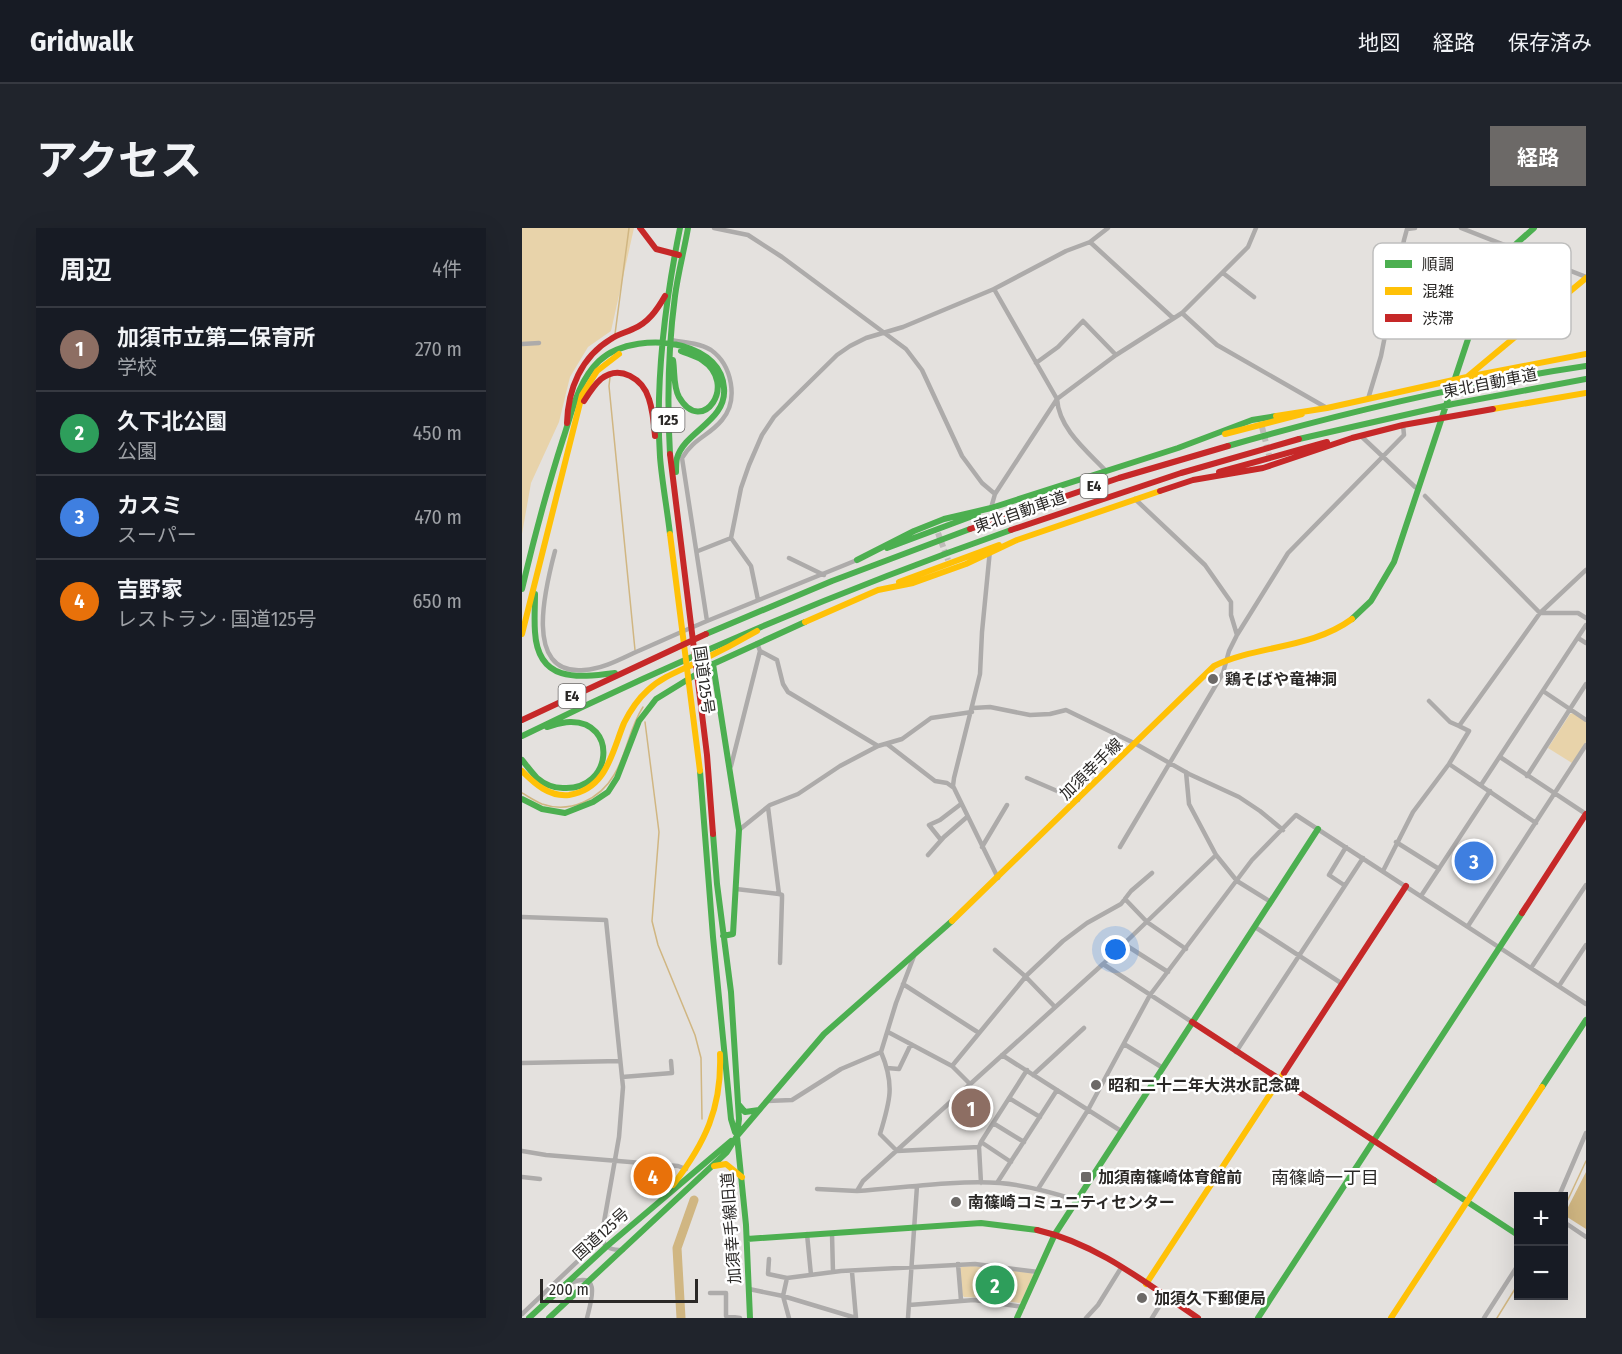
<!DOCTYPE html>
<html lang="ja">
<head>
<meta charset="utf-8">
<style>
	body { margin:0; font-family:"Fira Sans Condensed","Noto Sans JP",sans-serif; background:#20242c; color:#f1f3f6 }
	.controls { position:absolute; right:18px; bottom:18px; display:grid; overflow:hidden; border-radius:0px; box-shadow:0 6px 24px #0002 }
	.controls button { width:54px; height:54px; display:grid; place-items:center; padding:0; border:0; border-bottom:2px solid #363941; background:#171b24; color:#f1f3f6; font:30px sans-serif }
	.scale { position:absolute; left:18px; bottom:15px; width:158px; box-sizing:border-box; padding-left:6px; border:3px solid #2b2927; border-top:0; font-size:16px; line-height:21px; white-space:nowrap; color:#2b2927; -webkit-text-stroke:4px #fff; paint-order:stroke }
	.you { position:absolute; left:594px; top:722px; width:21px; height:21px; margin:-15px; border:4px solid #fff; border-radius:50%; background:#1a73e8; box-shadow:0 0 0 9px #1a73e833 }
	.badge { display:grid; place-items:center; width:39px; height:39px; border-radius:50%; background:#6c6967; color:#fff; font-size:20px; font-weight:700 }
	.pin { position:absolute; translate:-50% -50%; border:3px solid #fff; box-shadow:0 2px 6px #0006 }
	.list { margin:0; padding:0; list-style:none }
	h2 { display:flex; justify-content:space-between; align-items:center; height:78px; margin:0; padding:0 24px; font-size:26px }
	h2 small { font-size:20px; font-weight:400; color:#9ea1a6 }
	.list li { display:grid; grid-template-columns:39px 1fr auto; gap:18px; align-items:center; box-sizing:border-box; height:84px; padding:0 24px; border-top:2px solid #363941 }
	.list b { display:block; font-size:22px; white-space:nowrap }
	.list p { margin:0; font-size:20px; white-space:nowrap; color:#9ea1a6 }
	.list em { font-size:20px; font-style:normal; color:#9ea1a6 }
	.map { position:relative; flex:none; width:1064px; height:1090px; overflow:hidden; border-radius:0px }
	header { display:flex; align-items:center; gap:36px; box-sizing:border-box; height:84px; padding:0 30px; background:#171b24; border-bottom:2px solid #363941 }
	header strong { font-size:28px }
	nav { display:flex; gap:33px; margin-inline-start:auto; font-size:21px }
	.intro { display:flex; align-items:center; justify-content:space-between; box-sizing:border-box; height:144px; padding:0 36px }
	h1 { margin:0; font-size:42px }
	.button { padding:15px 27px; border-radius:0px; background:#6c6967; color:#fff; font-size:21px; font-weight:700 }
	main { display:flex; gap:36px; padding:0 36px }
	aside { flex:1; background:#171b24; border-radius:0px; box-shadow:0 6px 24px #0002 }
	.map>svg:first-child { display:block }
	.green { fill:#e8d3aa }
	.water { fill:#d0b682 }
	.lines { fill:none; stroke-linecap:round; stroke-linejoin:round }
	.stream { stroke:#d0b682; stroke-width:1.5 }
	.river { stroke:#d0b682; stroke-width:9 }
	.secondary-tunnel { stroke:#bfbcb9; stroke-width:6; stroke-dasharray:6 3; stroke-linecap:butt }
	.street { stroke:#adabaa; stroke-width:4.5 }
	.fast { stroke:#4caf50; stroke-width:6 }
	.slow { stroke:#ffc107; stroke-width:6 }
	.jam { stroke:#c62828; stroke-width:6 }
	.poi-dot { fill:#6c6967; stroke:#fff; stroke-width:2 }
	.labels { text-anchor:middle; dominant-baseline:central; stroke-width:5; stroke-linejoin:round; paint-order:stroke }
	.shield { fill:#fff; stroke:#6b6968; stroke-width:1.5 }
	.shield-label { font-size:15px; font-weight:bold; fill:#2b2927 }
	.street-label { font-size:16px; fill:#2b2927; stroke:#fff }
	.poi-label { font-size:16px; font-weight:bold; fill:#2b2927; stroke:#fff; text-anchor:start }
	.neighbourhood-label { font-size:18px; fill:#2b2927; stroke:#fff }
	.key { fill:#fff; stroke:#bfbfbe; stroke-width:1.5 }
	.key-label { font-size:16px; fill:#2b2927 }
</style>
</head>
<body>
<header>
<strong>Gridwalk</strong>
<nav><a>地図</a><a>経路</a><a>保存済み</a></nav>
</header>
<div class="intro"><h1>アクセス</h1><a class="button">経路</a></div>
<main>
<aside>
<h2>周辺<small>4件</small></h2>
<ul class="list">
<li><span class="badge" style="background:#8d6e63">1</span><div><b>加須市立第二保育所</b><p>学校</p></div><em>270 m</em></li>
<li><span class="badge" style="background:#2e9e5b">2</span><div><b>久下北公園</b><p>公園</p></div><em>450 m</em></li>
<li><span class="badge" style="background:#3f7fe0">3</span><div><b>カスミ</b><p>スーパー</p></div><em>470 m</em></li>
<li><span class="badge" style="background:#e8710a">4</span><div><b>吉野家</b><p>レストラン · 国道125号</p></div><em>650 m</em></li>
</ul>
</aside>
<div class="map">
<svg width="1064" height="1090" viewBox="0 0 1064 1090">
	<rect width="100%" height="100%" fill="#e4e1de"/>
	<!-- green -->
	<path class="green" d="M0 0H112L89 103 66 119 48 149 37 194 9 255 0 306Z
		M1051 485 1064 494V514L1050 535 1026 520 1048 486Z
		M450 1038 510 1045 511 1047 499 1074 497 1075 463 1070 442 1069 440 1067 438 1041 439 1039Z"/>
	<!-- water -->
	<path class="water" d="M1064 944V1001L1042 987Z"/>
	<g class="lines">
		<!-- stream -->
		<path class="stream" d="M93 106 107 0
			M88 149 87 158 113 422
			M123 494 137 604 130 693 136 717 173 807 179 830 180 891
			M0 565C7 569 13 573 20 576 48 586 78 571 92 547 105 526 107 500 121 479
			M1042 980 1064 933
			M975 1090 996 1056"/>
		<!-- river -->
		<path class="river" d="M159 1090 155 1020 172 972"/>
		<!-- secondary-tunnel -->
		<path class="secondary-tunnel" d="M740 199 747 227
			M416 305 426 332"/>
		<!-- street -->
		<path class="street" d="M192 0 226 7 260 29 384 121 400 142 440 228 460 255 473 266
			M939 0 1064 49
			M568 14 651 90
			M701 45 732 69
			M472 61 535 171C537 201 565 223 584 243
			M660 85 695 117 805 180
			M148 112C162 114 177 115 189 122 210 137 217 172 200 192 187 208 172 210 160 230L185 393 335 332
			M0 116 17 115
			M514 135 536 119 561 93 594 127
			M846 171 859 128 882 12 885 1 893 0
			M839 208 893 259
			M903 268 1018 385H1056L1064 390
			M613 271 683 337 709 374V387L715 407
			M469 280 473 266 535 171 594 127 660 85 726 19 734 0
			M468 322 460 404 458 446 432 550 431 558 476 650
			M33 323C24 357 0 448 62 442 80 441 97 432 114 424 137 414 161 403 185 393
			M176 323 209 310
			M267 330 302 347
			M236 372 229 338 209 310 219 260 227 237 240 207 252 189 315 127 328 118 344 110 381 99 472 61 544 23 568 14 586 0
			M1056 410 1064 415
			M238 423 255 432 261 456 266 464 356 518
			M1021 463 1064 492
			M907 473 928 494 937 498
			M451 480 468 479 508 487 528 486 544 482 614 516 667 546 717 569 738 583 761 602
			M365 516 413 553 425 555 432 560
			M978 529 1064 586
			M927 536 1014 595
			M209 538 238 423 235 415
			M664 544 667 576 694 627 715 653 749 674
			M1005 548 1064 456
			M505 550 556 572
			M959 557 1064 397
			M217 602 248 577 276 566 318 538 356 518 380 511 409 490 450 484
			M419 612 407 597 418 592 439 576
			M874 614 917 641
			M460 619 485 577
			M598 619 701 445 707 423 715 407 766 325 882 207 881 197
			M406 627 422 609 445 589
			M861 643 891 584 927 536 947 503 937 498 1018 385 1064 342
			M822 657 807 647 824 619
			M214 661 257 666 246 579
			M257 666 260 667V671L258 735
			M899 668 968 563
			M603 671 625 694 664 721
			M0 689 84 692 101 859 97 909 79 1011C85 1021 90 1022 101 1022
			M946 698 1064 517
			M733 699 819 755
			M602 716 646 744
			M473 722 504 749 533 779
			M581 736 670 794
			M1009 740 1064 657
			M381 756 457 805
			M1037 758 1064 717
			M366 804 430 838 448 856
			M602 816 641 840
			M359 824C373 857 368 873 358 906L375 923 457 919
			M714 824 841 630
			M480 827 599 903
			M0 835 98 833
			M430 838 505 747 541 713 565 695 599 676 609 663 630 645
			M365 840 377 841 389 816
			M511 847 562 800
			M100 849 150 845 149 833
			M487 870 518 889
			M245 873 270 872 319 841 359 824 374 775 392 728
			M471 895 502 914
			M459 914 489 934
			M0 923 24 927 156 938 164 941
			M0 949 18 951
			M459 955 457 919 459 914 505 842
			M475 955 535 862
			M295 961 335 963
			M516 961 566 882 628 767 730 632 774 587 1064 776
			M1037 968 1064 905
			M554 972C529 964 504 957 478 955 430 952 382 960 335 963L341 953 581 736 694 627
			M1042 994 1064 1009
			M285 1006 289 1047
			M310 1006 311 1044
			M247 1031 246 1046 265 1050
			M436 1036 439 1072
			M330 1044 334 1090
			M48 1055C80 1042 69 1073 65 1090
			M227 1061 261 1068 334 1090
			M188 1065H204V1088L218 1090
			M387 1077 452 1072 501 1079
			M0 1086 79 1011
			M267 1090 261 1068 265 1050 319 1043 453 1036 516 1044
			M386 1090 395 958
			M564 1090 576 1077 599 1040
			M630 1090 643 1069
			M962 1090 996 1037"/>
		<!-- fast -->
		<path class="fast" d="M151 132C153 144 151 158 157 169 180 209 217 156 180 132 174 128 166 126 159 123
			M777 211 931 176 1064 151
			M706 218C824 184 943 156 1064 138
			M148 226C145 173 146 121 153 68 156 45 162 23 166 0
			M148 306C145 280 140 254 138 229 133 152 143 74 158 0
			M365 320 456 286
			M335 332 392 303 422 291 469 280 656 220 730 192 754 188
			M0 361C12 310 25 261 41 211 50 184 56 153 77 133 97 114 135 111 160 118 181 124 200 136 202 160 205 193 163 203 155 230 154 234 154 240 154 244
			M13 366C13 379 12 391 13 404 16 454 54 450 93 445
			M830 391 849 373 872 334 957 78 979 35 994 16 1012 0
			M184 406 310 353 448 301
			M191 436 217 602 211 706 201 708
			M0 508C159 430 322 361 489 302
			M0 532C5 538 10 545 15 550 22 556 32 560 41 560 91 563 96 493 48 494 40 494 32 497 25 499
			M178 543 191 709 209 891 213 904
			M0 571 20 581 43 585 71 574 86 564 95 550 117 493 134 471 191 436 283 394
			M1020 859 1064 792
			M217 877 223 884 237 882
			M912 952 996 1007
			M225 1011 459 995 515 1002
			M7 1090 84 1019 209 913
			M27 1090 205 924 215 908 217 891 209 764 195 656 191 606
			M228 1090 224 997 215 908 302 806 430 693
			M495 1090 533 1006 796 601
			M736 1090 1000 685"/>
		<!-- slow -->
		<path class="slow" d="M945 149 1064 50
			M971 181 1064 165
			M754 188 805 180 945 149 1064 126
			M703 206 780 186
			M148 306 178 543
			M377 354 477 317
			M283 394 356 362 391 355 444 336 495 312 638 263
			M0 406 60 167 75 143 97 126
			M0 543C13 556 27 569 47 567 85 561 90 524 102 495 108 483 116 471 126 462 141 448 160 442 178 433 197 424 216 414 235 403
			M430 693 692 438C736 417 789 421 830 391
			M192 938 204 936 220 949
			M151 957C183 915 200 880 198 826
			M624 1056 762 845
			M869 1090 1020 859"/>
		<!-- jam -->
		<path class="jam" d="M118 0 134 21 157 27
			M62 173C67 165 72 157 79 151 98 136 121 151 127 171 131 183 132 196 133 208
			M45 195C46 161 59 129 89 111 96 106 103 105 111 101 126 95 135 82 143 68
			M148 226 185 527 191 606
			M697 244 805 214
			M638 263 671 252 741 240 830 210 881 197 971 181
			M448 301 597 250 706 218
			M489 302 659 245 777 211
			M0 492 184 406
			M1000 685 1064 586
			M670 794 912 952
			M762 845 884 658
			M515 1002C576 1016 625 1056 676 1090"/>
	</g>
	<!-- markers -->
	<g class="poi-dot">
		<circle cx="691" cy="451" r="6"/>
		<circle cx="574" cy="857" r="6"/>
		<rect x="558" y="943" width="12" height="12" rx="3"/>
		<circle cx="434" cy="974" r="6"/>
		<circle cx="620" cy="1070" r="6"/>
	</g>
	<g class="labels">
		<!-- shield labels -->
		<g class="shield">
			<rect x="129.5" y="180" width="33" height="24" rx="4.5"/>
			<rect x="558.5" y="246" width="27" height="24" rx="4.5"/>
			<rect x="36.5" y="456" width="27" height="24" rx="4.5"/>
		</g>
		<g class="shield-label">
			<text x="146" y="192">125</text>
			<text x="572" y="258">E4</text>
			<text x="50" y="468">E4</text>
		</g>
		<!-- street labels -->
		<g class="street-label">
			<text transform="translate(968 155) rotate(-11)">東北自動車道</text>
			<text transform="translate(498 284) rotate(-19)">東北自動車道</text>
			<text transform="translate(182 452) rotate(82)">国道125号</text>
			<text transform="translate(569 541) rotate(-44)">加須幸手線</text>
			<text transform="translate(209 1000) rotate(-94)">加須幸手線旧道</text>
			<text transform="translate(79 1006) rotate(-42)">国道125号</text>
		</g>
		<!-- poi labels -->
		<g class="poi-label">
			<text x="703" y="451">鶏そばや竜神洞</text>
			<text x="586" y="857">昭和二十二年大洪水記念碑</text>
			<text x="576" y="949">加須南篠崎体育館前</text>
			<text x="446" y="974">南篠崎コミュニティセンター</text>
			<text x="632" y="1070">加須久下郵便局</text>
		</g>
		<!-- neighbourhood labels -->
		<g class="neighbourhood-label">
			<text x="803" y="950">南篠崎一丁目</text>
		</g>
	</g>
	<!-- legend -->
	<rect x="851" y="15" width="198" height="96" rx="9" class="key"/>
	<rect x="863" y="32" width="27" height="8" fill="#4caf50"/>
	<rect x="863" y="59" width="27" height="8" fill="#ffc107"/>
	<rect x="863" y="86" width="27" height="8" fill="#c62828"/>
	<g class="key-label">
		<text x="900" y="42">順調</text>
		<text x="900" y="69">混雑</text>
		<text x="900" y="96">渋滞</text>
	</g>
</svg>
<div class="controls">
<button>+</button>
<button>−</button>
</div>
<div class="scale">200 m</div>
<div class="you"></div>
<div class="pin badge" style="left:449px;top:880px;background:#8d6e63">1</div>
<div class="pin badge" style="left:473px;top:1057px;background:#2e9e5b">2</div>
<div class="pin badge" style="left:952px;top:633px;background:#3f7fe0">3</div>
<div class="pin badge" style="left:131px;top:948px;background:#e8710a">4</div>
</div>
</main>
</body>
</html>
